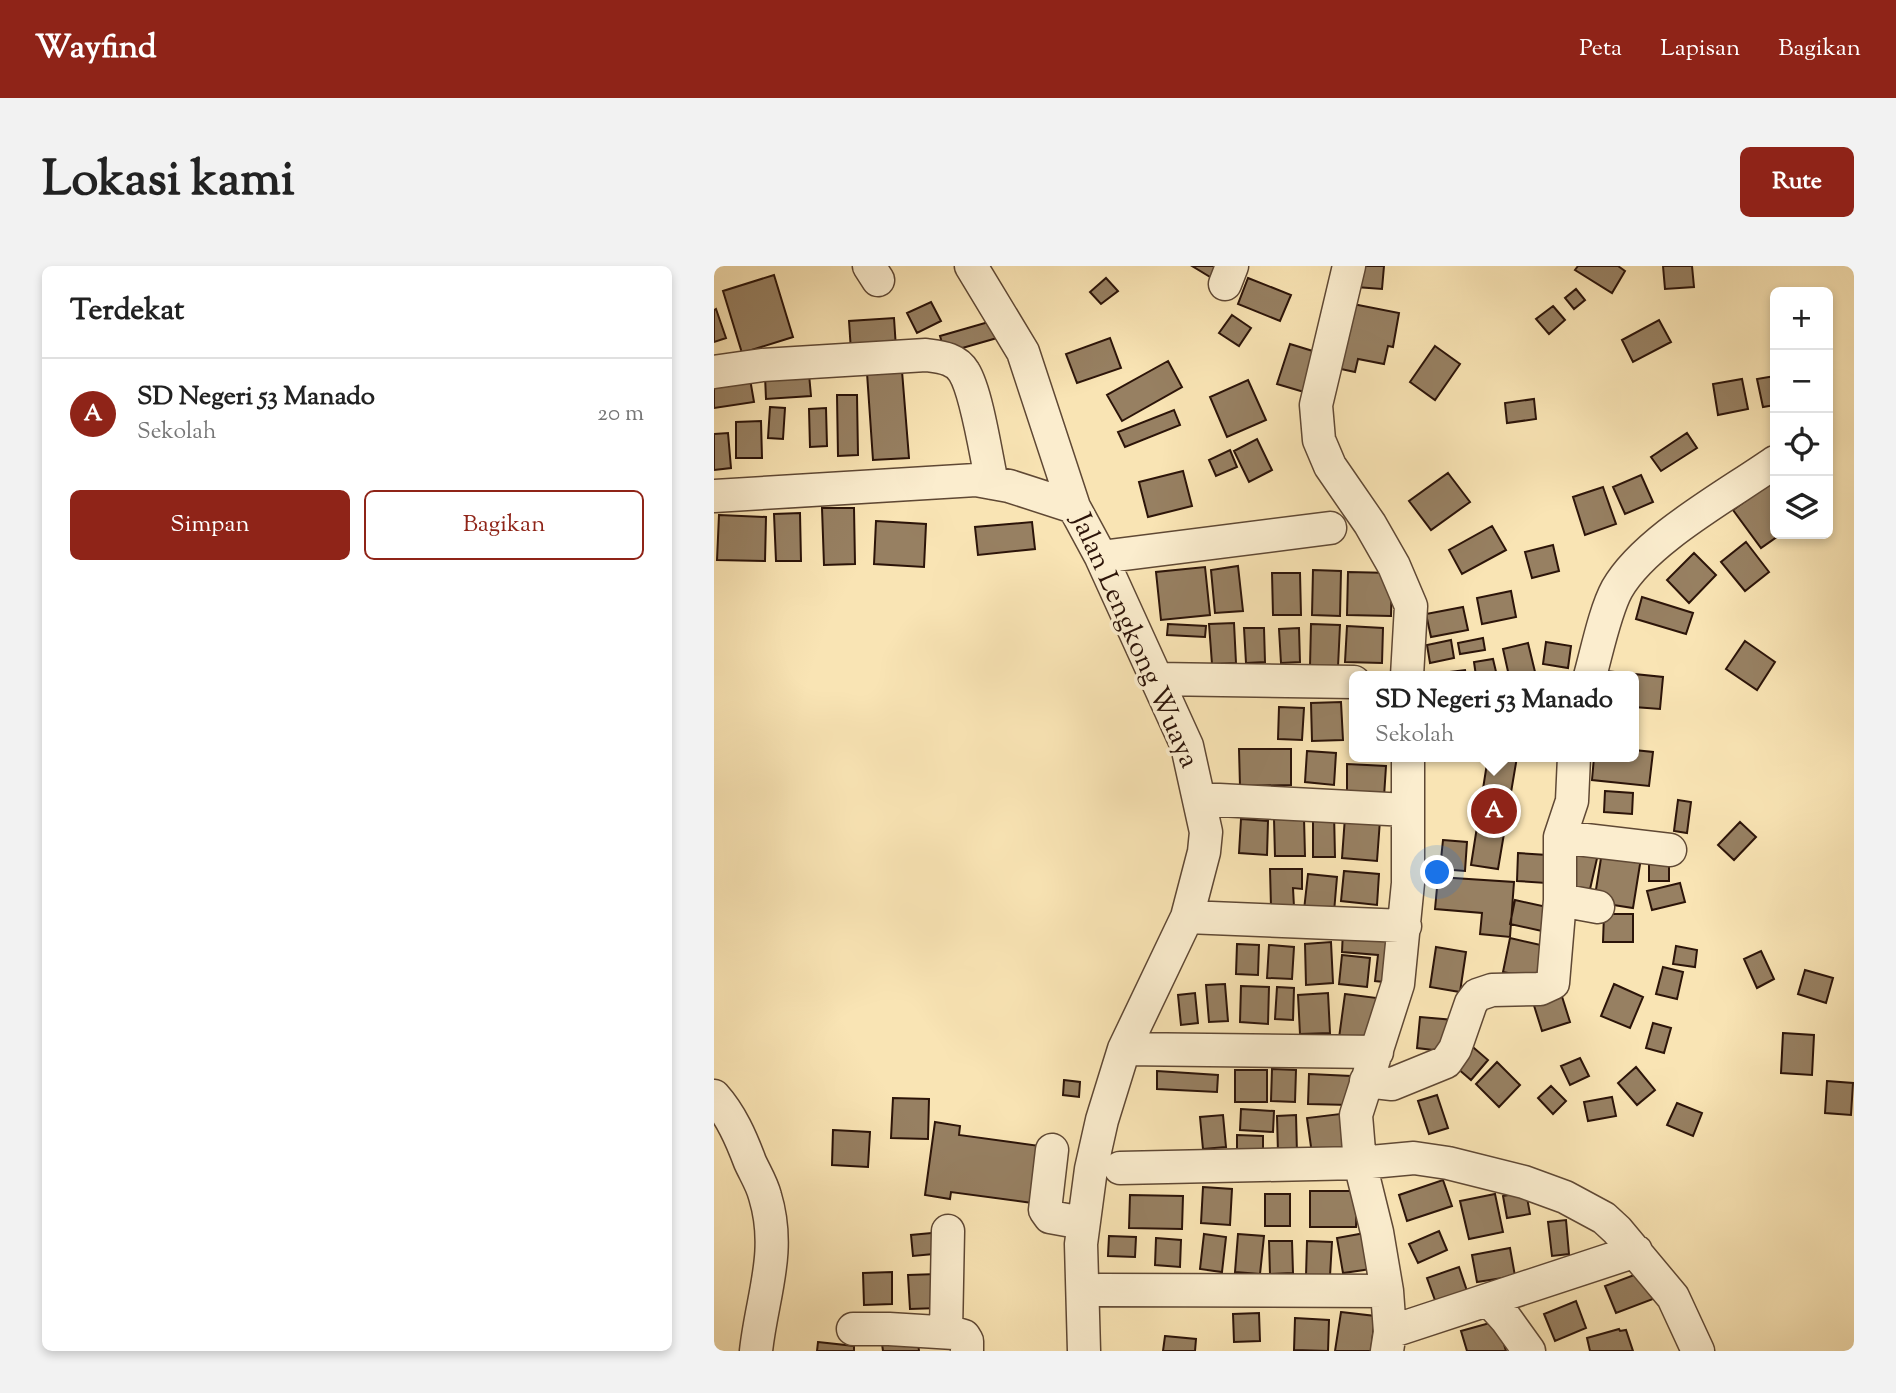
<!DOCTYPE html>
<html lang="id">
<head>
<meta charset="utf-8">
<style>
	body { margin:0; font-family:"Sorts Mill Goudy",serif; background:#f2f2f2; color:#222 }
	.controls { position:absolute; right:21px; top:21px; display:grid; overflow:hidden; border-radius:10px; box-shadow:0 4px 10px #0003 }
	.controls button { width:63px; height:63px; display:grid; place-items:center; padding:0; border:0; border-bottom:2px solid #e0e0e0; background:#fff; color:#222; font:35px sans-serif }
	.you { position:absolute; left:724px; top:607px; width:24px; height:24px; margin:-18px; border:5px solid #fff; border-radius:50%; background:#1a73e8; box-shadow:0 0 0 10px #1a73e833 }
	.badge { display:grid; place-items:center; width:46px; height:46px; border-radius:50%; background:#8f2418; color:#fff; font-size:23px; font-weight:700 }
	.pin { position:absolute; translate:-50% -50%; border:4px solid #fff; box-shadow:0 2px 7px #0006 }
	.popup { position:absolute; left:635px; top:405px; width:290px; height:91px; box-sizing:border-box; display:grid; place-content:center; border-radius:10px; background:#fff; filter:drop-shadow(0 2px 5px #0005); font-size:23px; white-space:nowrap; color:#767676 }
	.popup b { font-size:26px; color:#222 }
	.popup::after { content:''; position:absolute; left:50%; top:100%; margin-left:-14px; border:14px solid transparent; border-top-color:#fff }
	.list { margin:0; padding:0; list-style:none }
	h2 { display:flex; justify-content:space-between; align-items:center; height:91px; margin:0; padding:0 28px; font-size:30px }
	h2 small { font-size:23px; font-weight:400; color:#767676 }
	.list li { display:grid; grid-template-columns:46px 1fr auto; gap:21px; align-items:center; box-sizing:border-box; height:112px; padding:0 28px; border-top:2px solid #e0e0e0 }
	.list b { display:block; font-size:26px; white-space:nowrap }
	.list p { margin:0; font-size:23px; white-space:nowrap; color:#767676 }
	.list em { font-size:23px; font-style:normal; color:#767676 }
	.actions { display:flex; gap:14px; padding:21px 28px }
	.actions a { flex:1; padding:16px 0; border:2px solid #8f2418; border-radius:10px; text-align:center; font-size:24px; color:#8f2418 }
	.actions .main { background:#8f2418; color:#fff }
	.icon { flex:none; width:38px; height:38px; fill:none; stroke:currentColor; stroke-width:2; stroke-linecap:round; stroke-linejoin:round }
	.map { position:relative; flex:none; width:1140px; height:1085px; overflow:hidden; border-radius:10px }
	header { display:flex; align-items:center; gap:42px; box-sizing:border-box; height:98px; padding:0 35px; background:#8f2418; color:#fff }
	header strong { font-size:33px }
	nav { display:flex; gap:38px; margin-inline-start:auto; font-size:24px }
	.intro { display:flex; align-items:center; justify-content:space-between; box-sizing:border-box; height:168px; padding:0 42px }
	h1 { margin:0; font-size:49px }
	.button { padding:18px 32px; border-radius:10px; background:#8f2418; color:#fff; font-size:24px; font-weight:700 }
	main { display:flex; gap:42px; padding:0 42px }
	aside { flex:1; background:#fff; border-radius:10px; box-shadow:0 4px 10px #0003 }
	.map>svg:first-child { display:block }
	.building { fill:#978062; stroke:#2c1409; stroke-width:2 }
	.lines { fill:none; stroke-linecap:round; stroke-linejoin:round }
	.minor-casing { stroke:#5f4834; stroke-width:35 }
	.minor { stroke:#fbedce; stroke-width:32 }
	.labels { text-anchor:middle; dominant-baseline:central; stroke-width:7; stroke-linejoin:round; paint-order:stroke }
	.street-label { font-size:28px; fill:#2c1409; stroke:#fbedce }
</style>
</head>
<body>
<header>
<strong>Wayfind</strong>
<nav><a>Peta</a><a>Lapisan</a><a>Bagikan</a></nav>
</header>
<div class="intro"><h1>Lokasi kami</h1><a class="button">Rute</a></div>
<main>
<aside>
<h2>Terdekat<small></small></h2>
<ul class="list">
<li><span class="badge">A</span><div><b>SD Negeri 53 Manado</b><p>Sekolah</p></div><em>20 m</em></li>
</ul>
<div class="actions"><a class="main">Simpan</a><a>Bagikan</a></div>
</aside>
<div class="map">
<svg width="1140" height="1085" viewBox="0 0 1140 1085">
	<rect width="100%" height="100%" fill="#f9e4b4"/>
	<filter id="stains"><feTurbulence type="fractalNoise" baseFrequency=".00286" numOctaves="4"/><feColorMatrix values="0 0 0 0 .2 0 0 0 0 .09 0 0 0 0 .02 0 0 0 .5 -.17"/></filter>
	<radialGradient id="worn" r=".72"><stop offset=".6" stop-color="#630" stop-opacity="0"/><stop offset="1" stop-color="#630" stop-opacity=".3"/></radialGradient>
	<!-- building -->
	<path class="building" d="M478 0H510L501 14Z
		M644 0H670L668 23 642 21Z
		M864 0H904L911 5 898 27 861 4Z
		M949 0H978L980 21 951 23Z
		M60 9 79 71 28 87 9 25Z
		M392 12 404 25 387 38 376 26Z
		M534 12 577 29 566 55 524 38Z
		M862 23 871 34 860 43 851 32Z
		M217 36 227 55 203 67 193 47Z
		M639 38 685 47 679 81 674 80 670 98 644 93 641 106 627 103Z
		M839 40 851 54 835 68 822 53Z
		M2 43 12 72 0 76V44Z
		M518 49 537 62 525 80 505 67Z
		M180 52 182 82 137 85 135 55Z
		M945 54 957 76 919 96 908 74Z
		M278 55 283 72 231 87 226 70Z
		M396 72 407 102 363 117 352 88Z
		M576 78 602 86 590 126 563 118Z
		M721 80 746 98 721 134 696 116Z
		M454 95 468 121 408 155 393 129Z
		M188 105 195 192 159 194 153 107Z
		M95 108 97 130 52 133 51 110Z
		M1061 110V139L1049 141 1043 113Z
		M36 113 40 136 0 142V119Z
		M1028 113 1034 143 1004 149 999 118Z
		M534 114 552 154 513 171 496 131Z
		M123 129H143L144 189 124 190Z
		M820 133 822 153 793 157 791 137Z
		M56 141 71 142 69 173 54 172Z
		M112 142 113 180 96 181 95 143Z
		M460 144 466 159 411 181 404 166Z
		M47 155 48 192H22V156Z
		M14 167 17 202 0 204V168Z
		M973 167 983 182 947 205 937 191Z
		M543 173 558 204 535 216 520 185Z
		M516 184 523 201 502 210 495 194Z
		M469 205 478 240 434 251 425 216Z
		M734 207 756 236 717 264 695 235Z
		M927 209 939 236 911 248 899 221Z
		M1056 217 1061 224V268H1067L1047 282 1019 244Z
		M889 221 902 258 871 269 859 231Z
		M108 242H140L141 298 110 299Z
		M86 247 87 295H62L60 248Z
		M5 249 52 251 51 295 3 294Z
		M162 255 212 258 210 301 160 298Z
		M318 256 321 283 264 289 261 261Z
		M778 260 792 284 748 308 735 284Z
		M1032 276 1055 306 1031 325 1007 296Z
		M839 279 845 305 818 312 811 286Z
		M980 287 1002 309 975 337 953 314Z
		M524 300 529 345 501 347 497 304Z
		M491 301 496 349 447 354 442 306Z
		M599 304 627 305 626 350 598 349Z
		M634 306 678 307 677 350 633 349Z
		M558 307H586L587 349H559Z
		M797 325 802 351 768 358 763 332Z
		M928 331 979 347 972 368 922 353Z
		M749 341 754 364 717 371 712 348Z
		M520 357 522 397 498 398 495 358Z
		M454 358 492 360 491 371 453 369Z
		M597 358 626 359 624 401 596 400Z
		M633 360 669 362 668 397 631 396Z
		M530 362H550L551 396 532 397Z
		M585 362 586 396 567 397 565 363Z
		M769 372 771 384 746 388 744 377Z
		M737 374 740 392 716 397 713 379Z
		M1031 375 1061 396 1043 424 1012 403Z
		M832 376 857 380 854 402 829 398Z
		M814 377 822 410H795L789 383Z
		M779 393 783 410H762L760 396Z
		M751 404 752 410H720V408Z
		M891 405 949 411 946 443 920 441V410H891Z
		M627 436 629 474 598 475 597 437Z
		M565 441 590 442 588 474 564 473Z
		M525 483H577V519L526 520Z
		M920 484 939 486 935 520 878 514 880 491H920Z
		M593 485 622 487 620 519 591 516Z
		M774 491H803L784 603 757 599Z
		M633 498 672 500 670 531 633 530Z
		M891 525 919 527 918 548 890 546Z
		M964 534 977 536 973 567 960 565Z
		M599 546H620L621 591H599Z
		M631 551 666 554 663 595 628 592Z
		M590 552 591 590H561L560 553Z
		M527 553 554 555 553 589 525 587Z
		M1026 556 1042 571 1020 594 1004 579Z
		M729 574 753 576 751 605 726 603Z
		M860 582 884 588 874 632 850 627Z
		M888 586 927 592 919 642 880 636Z
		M804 587 833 589 832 617 803 615Z
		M935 595H955V615H935Z
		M556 603H588V623L579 622 580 641H557Z
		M630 605 665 608 663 639 627 635Z
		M594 608 623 611 620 646 590 644Z
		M724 611 800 616 796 671 766 668 768 647 721 643Z
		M966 617 971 636 938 644 933 625Z
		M801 634 842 643 837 667 796 658Z
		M890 648H919V676H889Z
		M629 664 683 666 679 717 661 715 664 689 628 686Z
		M796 672 831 680 825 713 789 706Z
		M617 676 619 717 592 719 591 678Z
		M523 678 545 679 544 709 522 708Z
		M555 679 580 681 578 713 553 712Z
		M962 680 983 684 981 701 959 698Z
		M722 681 752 686 746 726 716 721Z
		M1047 685 1060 713 1043 722 1030 693Z
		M628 689 656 692 653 721 625 718Z
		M949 701 969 706 963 733 942 728Z
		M1091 704 1119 712 1112 737 1084 728Z
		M511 718 514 755 495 756 492 719Z
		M900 718 929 731 916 762 887 750Z
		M527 720 555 721 554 758 526 756Z
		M563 721 580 722 579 754 561 753Z
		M845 721 856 756 828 765 817 730Z
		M481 727 484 757 467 759 464 729Z
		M614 727 616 767 586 768 584 729Z
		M631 728 663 732 658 776 625 772Z
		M706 751 740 754 736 786 703 782Z
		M939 757 957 762 950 787 932 782Z
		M1069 767 1100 769 1098 809 1067 807Z
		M753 776 774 794 757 814 736 796Z
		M866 792 875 810 856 819 847 800Z
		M783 796 806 819 785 841 762 818Z
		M922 801 941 824 923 839 904 817Z
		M558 803 582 804 581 836 557 835Z
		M521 804H553V836H521Z
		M443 805 504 809 503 826 443 823Z
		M595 808 637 810 636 839 594 838Z
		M350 814 366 816 365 831 349 829Z
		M1113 815 1139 817 1137 849 1111 847Z
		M837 820 852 835 839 848 824 832Z
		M723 829 734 862 715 868 704 835Z
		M898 831 902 850 874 855 870 836Z
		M179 832 215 833 214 873 177 872Z
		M963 837 988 847 979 870 953 859Z
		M527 843 560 845 559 866 526 864Z
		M626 848 631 884 598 888 593 852Z
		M509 849 512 881 489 883 486 851Z
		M582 849 583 887H564L563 850Z
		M221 856 246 860 245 869 333 881 326 938 237 926 236 933 211 929Z
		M119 864 156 866 154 901 118 899Z
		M523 869 549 870V889L523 888Z
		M729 914 738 940 693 955 685 929Z
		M489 921 518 923 516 959 487 957Z
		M596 925H643L642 961H596Z
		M812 926 816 948 793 952 789 930Z
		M551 928H576V960H551Z
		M781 928 789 966 755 973 746 935Z
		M416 929 469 930 468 963 415 962Z
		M852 954 855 988 838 990 834 956Z
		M725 965 733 984 704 997 695 978Z
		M228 966 230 987 199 990 197 969Z
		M651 967 657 1003 629 1007 623 972Z
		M490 968 512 971 508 1006 486 1003Z
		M524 968 550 970 546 1008 521 1006Z
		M395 970 422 971 421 991 394 990Z
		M442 972 467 974 466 1001 441 999Z
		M555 975H578L579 1007 556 1008Z
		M593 975 618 976 616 1010H592Z
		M796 982 801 1010 763 1016 758 989Z
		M745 1001 753 1025 722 1037 713 1012Z
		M178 1006V1038L150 1039 149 1007Z
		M928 1006 939 1033 902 1047 891 1020Z
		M224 1008 225 1042 196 1043 194 1009Z
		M862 1035 872 1062 841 1075 830 1048Z
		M627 1046 661 1050 657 1085H621Z
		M545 1047 546 1075 520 1076 519 1048Z
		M581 1052 615 1054 614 1085 580 1084Z
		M783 1055 792 1085H753L747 1065Z
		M905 1063 906 1065 912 1064 919 1085H876L873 1072Z
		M451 1070 482 1073 481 1085H449Z
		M104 1076 140 1080V1085H103Z
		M204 1076 205 1085H169L168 1078Z"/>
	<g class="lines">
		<!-- minor casing -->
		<g class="minor-casing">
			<path id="minor" d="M155 0 164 14
				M257 0 309 86 360 241 387 291 473 480 492 566 490 586 473 651 410 783 388 854 377 903 367 978 370 1085
				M635 0 602 139 605 174 616 200 656 258 680 300 697 340 693 410
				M511 18 518 0
				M0 106 48 99 212 89C226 91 242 92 250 106 263 127 272 190 278 217
				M0 230 262 214 295 220 360 241
				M387 291 616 262
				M876 410C883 385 891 345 903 323 931 274 1014 229 1061 196
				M443 413 640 416
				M860 491 858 535 846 571V634L884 641
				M486 533 693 544
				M846 571 956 584
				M473 651 691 660
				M410 783 663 786
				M652 815 678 818 732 796 741 783 757 737 763 729 778 724 826 723 839 717 846 634
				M0 830C17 849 27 872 36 896 41 907 48 918 51 930 68 986 48 1030 42 1085
				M338 884 331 944 336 951 369 957
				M406 902 646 897 700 892 734 897 810 916 851 931 890 952 903 964 959 1031 984 1085
				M386 1024 673 1025
				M775 1034 792 1053 815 1085
				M139 1063H175L240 1067 250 1070 253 1075V1085
				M232 1066 234 965
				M676 1066 922 985
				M673 1085 676 1066 673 1025 663 966 646 897 642 849 684 718 694 617V491"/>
		</g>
		<!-- minor -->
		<use href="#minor" class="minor"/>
	</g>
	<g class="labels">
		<!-- street labels -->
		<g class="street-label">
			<text transform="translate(420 375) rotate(66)">Jalan Lengkong Wuaya</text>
		</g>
	</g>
	<rect width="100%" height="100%" filter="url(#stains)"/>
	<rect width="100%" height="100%" fill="url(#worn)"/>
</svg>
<div class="controls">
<button>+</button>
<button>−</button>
<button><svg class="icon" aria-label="locate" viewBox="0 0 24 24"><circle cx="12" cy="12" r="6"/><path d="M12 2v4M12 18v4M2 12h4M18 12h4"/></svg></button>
<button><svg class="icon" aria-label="layers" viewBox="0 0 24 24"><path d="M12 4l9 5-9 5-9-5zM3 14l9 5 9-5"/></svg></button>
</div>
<div class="you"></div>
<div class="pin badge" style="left:780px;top:545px">A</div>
<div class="popup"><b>SD Negeri 53 Manado</b>Sekolah</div>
</div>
</main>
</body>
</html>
